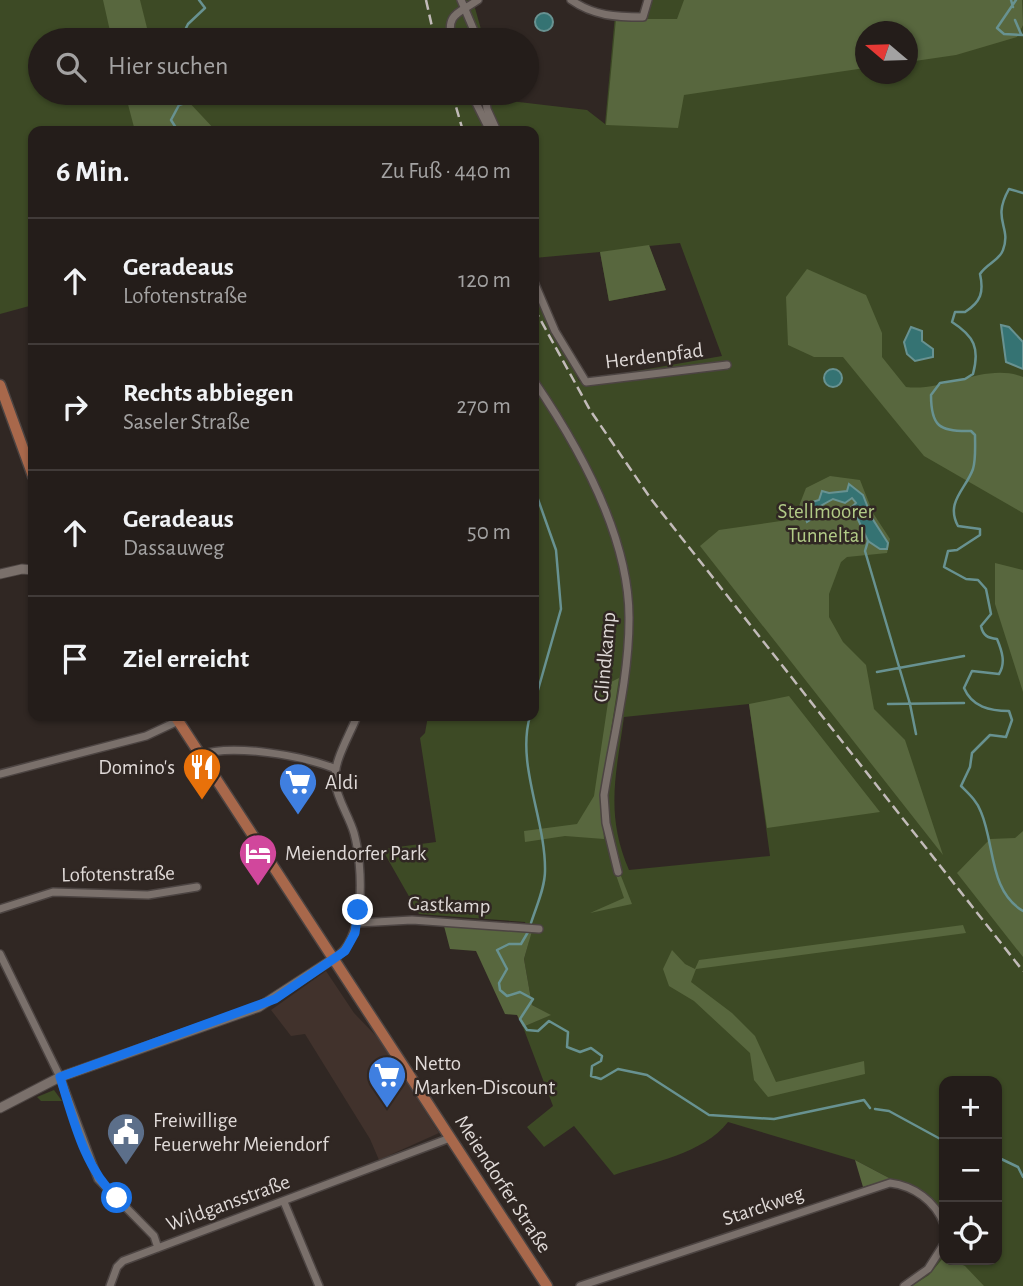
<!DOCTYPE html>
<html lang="de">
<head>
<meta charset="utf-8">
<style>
	body { margin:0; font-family:"Alegreya Sans",sans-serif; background:#302a27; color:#f1f3f6 }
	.controls { position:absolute; right:21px; bottom:21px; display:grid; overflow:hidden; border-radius:14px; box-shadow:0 2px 5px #0004 }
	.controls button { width:63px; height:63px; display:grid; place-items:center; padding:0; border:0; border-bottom:2px solid #413b39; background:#241d1a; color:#f1f3f6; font:35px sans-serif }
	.compass { position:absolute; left:855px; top:21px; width:63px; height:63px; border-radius:50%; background:#241d1a; box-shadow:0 2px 5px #0004; rotate:289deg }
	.stop { position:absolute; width:21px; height:21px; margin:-16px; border:5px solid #1a73e8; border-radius:50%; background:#fff }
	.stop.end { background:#1a73e8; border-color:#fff; box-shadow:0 2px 7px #0008 }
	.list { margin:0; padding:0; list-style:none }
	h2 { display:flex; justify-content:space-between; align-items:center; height:91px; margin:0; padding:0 28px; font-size:30px }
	h2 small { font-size:23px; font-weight:400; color:#a3a2a2 }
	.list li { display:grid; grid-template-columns:46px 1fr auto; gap:21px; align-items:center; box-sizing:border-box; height:126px; padding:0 28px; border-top:2px solid #413b39 }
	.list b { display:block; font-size:26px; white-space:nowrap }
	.list p { margin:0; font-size:23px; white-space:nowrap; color:#a3a2a2 }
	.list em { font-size:23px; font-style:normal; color:#a3a2a2 }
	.icon { flex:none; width:38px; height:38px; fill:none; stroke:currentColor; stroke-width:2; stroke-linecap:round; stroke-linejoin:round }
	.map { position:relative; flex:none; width:1023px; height:1286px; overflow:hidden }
	.search { position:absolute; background:#241d1a; box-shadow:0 2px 5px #0004; left:28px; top:28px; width:511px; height:77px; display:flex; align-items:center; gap:18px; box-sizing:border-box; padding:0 24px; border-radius:38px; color:#a3a2a2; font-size:26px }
	.panel { position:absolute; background:#241d1a; box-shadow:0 2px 5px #0004; left:28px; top:126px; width:511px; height:595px; border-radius:14px }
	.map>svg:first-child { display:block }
	.built { fill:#41322c }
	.green { fill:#3d4a25; fill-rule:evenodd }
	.forest { fill:#58673e }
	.water { fill:#357373; stroke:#689291; stroke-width:2 }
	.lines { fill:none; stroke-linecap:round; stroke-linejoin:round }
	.stream { stroke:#689291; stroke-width:2.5 }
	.minor-casing { stroke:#4c4442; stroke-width:10 }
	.tertiary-casing { stroke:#4c4442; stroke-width:11 }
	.primary-casing { stroke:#4c4442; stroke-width:13 }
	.minor { stroke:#7a706b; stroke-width:7 }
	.tertiary { stroke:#7a706b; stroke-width:9 }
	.primary { stroke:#a8684b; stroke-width:10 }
	.rail { stroke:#c2bbb9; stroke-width:2.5; stroke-dasharray:10 5; stroke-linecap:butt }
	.route { stroke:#1a73e8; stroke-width:9 }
	.labels { text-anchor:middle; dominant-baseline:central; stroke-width:5; stroke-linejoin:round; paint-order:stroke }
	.street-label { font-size:21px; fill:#dfd9d7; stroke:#302723 }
	.park-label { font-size:21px; fill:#b1ca86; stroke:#302723 }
	.poi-label { font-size:21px; fill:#dfd9d7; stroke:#302723; text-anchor:start }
</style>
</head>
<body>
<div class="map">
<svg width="1023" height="1286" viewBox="0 0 1023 1286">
	<rect width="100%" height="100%" fill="#302723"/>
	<!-- built -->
	<path class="built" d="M326 971 354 1013 378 1038 439 1133 379 1160 370 1139 305 1034 291 1036 271 1010Z"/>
	<!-- green -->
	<path class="green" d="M0 0H468L475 8 484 40H40V93H491L492 99 587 110 605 124 615 15H643L645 0H1023V1286H908L928 1273 944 1250V1260H997V1081H944V1216L932 1199 917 1188 891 1179 855 1160 728 1122C703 1154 652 1162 614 1175L574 1126 544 1147 527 1127 553 1106 523 1027 550 1015 532 1005 524 959 529 941 525 922 419 914 382 849 436 842 420 738 425 733 428 716H534V290L579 381 722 356 680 243 649 246 666 290 609 301 600 252 534 258V131H33V305L0 314ZM866 32H908V74H866ZM749 704 770 856 629 870C605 814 616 775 624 717Z
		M54 1090 62 1101H41L37 1097Z"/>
	<!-- forest -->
	<path class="forest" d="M103 0H140L150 40H112Z
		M684 0H1022L1023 25 1017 37 956 55 908 62V32H866L865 68 684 95 678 128 606 125 616 19H677Z
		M125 93H172L178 103 186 99 216 131H135Z
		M649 245 666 290 609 301 600 252Z
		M807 269 866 295 882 333V357L906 387C945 392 986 362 1023 377V513L924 456 843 357H814L788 345 786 297Z
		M830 476 860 480 873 513 890 539 887 553 847 557 841 562 829 594V617L843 642 866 665 874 709 905 740 943 855 700 546 719 530 794 519 806 488Z
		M995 563 1023 570V692L995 604Z
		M619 678 601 795 604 839 565 836 525 842 524 831 577 824 594 796 611 682Z
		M789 696 880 812 767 828 749 704Z
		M1023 831V957L957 873 990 839 1015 838Z
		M616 875 621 876 632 904 590 913 624 898Z
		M963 925 966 933 696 969 691 982 732 1013 755 1036 776 1082 864 1061 865 1074 768 1097 754 1080 750 1053 694 1001 669 986 663 969 672 950 685 964 695 969 699 960Z
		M444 926 532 931 524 959 532 1005 551 1015 523 1027 517 1015 505 1014 476 951 450 949Z
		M855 1160 891 1179 863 1187Z
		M944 1257 965 1266 984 1286H912L929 1275Z"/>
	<!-- water -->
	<path class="water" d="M535 22a9 9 0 1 1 18 0a9 9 0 1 1-18 0Z
		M1001 325 1009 327 1023 342V369L1006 362Z
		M911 327 922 331V341L933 349V357L915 361 907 354 904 342Z
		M824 378a9 9 0 1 1 18 0a9 9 0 1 1-18 0Z
		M849 484 863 495 872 518 888 543 887 549H880L868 541 855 513 846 512 856 503 852 498 845 503 833 499 815 509 816 516 807 522 805 517 812 502 819 500 822 491 829 493 847 491Z"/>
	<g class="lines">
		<!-- stream -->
		<path class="stream" d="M1011 0 1013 7
			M1016 0 997 28 1004 34 1023 35
			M1015 20 1021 34
			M180 40 188 24 205 8 199 0
			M178 131 171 120 179 105 188 102 185 93
			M1023 193 1009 189C991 221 1012 226 1003 250 1000 260 986 264 980 274 984 292 981 302 965 312H955L952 322C974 336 980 348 973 374L965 379 940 383 931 395C931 426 939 432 971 431L975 435C975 445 976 459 973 469 966 489 945 502 958 526L980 529V535L957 550 948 551 944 567 966 579 978 580 986 589 991 614 981 626C983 636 988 638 997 639 1002 651 1006 663 999 674L972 671 964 688C972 707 990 711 1009 711L1012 720 1006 737 990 735 972 753 970 767 961 786C969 794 977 801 981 812 995 845 989 891 1023 911
			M534 488 556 550 561 609 534 704
			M868 541 865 551 910 704 916 734
			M877 672 964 656
			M888 704 964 703
			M530 716C516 765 546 820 545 871 545 888 536 907 531 923
			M528 932 521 944H509L497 950 507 969 499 983 500 990 507 996 520 992 533 999 520 1019 527 1030 538 1031 549 1021 568 1032 567 1047 580 1052 591 1048 602 1056 601 1061 592 1066 591 1076 601 1079 618 1069 647 1075 709 1115 774 1119 864 1100 870 1108
			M875 1109 889 1111 944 1141
			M997 1157 1018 1167 1023 1177"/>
		<!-- minor casing -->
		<g class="minor-casing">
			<path id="minor" d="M461 0 478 40
				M571 0C594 16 616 17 643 17L648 0
				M452 40C445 13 460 13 478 0
				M471 93 490 131
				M485 93 487 109 497 131
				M534 282 555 331 586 382 727 365
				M534 381C579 447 630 537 629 620 629 678 613 738 604 795L606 823 618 872
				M200 755C232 743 304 756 336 769
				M0 774 146 736 178 721
				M0 909 53 892 148 895 197 887
				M358 923 412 920 539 929
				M0 954 60 1077 98 1179 154 1236 158 1248
				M333 959C367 941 363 866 354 833 349 816 337 799 335 782 333 761 350 735 357 716
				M284 1202 319 1286
				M110 1286 117 1267 123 1261 450 1138
				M580 1286 890 1183C914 1186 935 1201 944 1224
				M904 1286 928 1269 944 1244"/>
		</g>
		<!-- tertiary casing -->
		<g class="tertiary-casing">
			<path id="tertiary" d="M0 574 22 569 33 570
				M0 1108 60 1077 259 1007 333 959"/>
		</g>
		<!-- primary casing -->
		<g class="primary-casing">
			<path id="primary" d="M0 385 33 476
				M175 716 547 1286"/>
		</g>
		<!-- minor -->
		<use href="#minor" class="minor"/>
		<!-- tertiary -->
		<use href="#tertiary" class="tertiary"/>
		<!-- primary -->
		<use href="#primary" class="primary"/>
		<!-- rail -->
		<path class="rail" d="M426 0 435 40
			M452 93 463 131
			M534 308 590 410 651 499 1023 971"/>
	</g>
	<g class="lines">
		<!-- route -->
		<path class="route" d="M117 1198C84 1168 73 1118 60 1077L275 999 345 951 355 933 358 910"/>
	</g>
	<!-- icons -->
	<defs>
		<g id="restaurant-pin" transform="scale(2.0125)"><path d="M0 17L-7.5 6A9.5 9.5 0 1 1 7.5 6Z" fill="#e8710a" stroke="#302723"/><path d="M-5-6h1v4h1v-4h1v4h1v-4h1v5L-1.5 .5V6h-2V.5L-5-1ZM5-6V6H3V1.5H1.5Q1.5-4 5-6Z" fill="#fff"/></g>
		<g id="supermarket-pin" transform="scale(2.0125)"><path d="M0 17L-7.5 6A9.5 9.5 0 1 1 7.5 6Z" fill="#3f7fe0" stroke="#302723"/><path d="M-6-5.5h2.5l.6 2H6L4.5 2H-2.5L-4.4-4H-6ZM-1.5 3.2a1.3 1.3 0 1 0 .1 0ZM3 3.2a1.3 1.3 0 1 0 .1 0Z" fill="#fff"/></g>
		<g id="hotel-pin" transform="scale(2.0125)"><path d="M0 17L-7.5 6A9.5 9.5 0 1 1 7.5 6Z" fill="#d1479c" stroke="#302723"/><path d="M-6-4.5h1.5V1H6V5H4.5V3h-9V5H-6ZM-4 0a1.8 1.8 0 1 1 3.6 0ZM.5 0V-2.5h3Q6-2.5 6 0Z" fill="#fff"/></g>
		<g id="civic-pin" transform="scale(2.0125)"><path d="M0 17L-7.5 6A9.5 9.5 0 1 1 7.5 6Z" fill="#5c6f8a" stroke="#302723"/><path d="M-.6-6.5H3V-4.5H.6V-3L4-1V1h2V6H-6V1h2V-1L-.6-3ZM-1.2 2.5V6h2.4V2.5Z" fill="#fff"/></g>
	</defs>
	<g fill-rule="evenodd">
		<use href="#restaurant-pin" x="202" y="767"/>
		<use href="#supermarket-pin" x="298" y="782"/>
		<use href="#hotel-pin" x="258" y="853"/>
		<use href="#supermarket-pin" x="387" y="1075"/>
		<use href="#civic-pin" x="126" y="1132"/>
	</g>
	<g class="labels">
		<!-- street labels -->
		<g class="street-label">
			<text transform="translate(654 356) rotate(-7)">Herdenpfad</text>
			<text transform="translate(605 657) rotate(-85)">Glindkamp</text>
			<text transform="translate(118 874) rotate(-1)">Lofotenstraße</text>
			<text transform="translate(449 905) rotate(2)">Gastkamp</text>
			<text transform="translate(503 1184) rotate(57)">Meiendorfer Straße</text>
			<text transform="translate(228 1203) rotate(-20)">Wildgansstraße</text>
			<text transform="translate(763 1206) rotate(-19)">Starckweg</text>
		</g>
		<!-- park labels -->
		<g class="park-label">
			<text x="826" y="511">Stellmoorer<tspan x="826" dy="24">Tunneltal</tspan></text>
		</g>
		<!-- poi labels -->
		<g class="poi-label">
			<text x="175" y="767" text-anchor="end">Domino's</text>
			<text x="325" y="782">Aldi</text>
			<text x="285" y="853">Meiendorfer Park</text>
			<text x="414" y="1063">Netto<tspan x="414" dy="24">Marken-Discount</tspan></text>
			<text x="153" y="1120">Freiwillige<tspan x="153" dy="24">Feuerwehr Meiendorf</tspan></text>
		</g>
	</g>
</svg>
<div class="controls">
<button>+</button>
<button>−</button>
<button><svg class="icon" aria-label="locate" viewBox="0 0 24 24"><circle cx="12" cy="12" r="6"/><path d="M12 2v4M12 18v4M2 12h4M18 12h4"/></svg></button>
</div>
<svg class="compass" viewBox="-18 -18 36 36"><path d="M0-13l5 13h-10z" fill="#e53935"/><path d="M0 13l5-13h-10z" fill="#a3a2a2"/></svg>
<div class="stop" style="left:117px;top:1198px"></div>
<div class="stop end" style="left:358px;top:910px"></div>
<div class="search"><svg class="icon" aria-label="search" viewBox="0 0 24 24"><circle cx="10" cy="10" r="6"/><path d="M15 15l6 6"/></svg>Hier suchen</div>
<section class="panel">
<h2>6 Min.<small>Zu Fuß · 440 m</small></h2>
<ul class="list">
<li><svg class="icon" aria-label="ahead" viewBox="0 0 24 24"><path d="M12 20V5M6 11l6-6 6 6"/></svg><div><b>Geradeaus</b><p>Lofotenstraße</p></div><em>120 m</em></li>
<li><svg class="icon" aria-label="right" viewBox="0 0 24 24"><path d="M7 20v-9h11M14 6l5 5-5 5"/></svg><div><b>Rechts abbiegen</b><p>Saseler Straße</p></div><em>270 m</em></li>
<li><svg class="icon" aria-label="ahead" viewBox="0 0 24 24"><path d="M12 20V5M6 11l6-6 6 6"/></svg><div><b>Geradeaus</b><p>Dassauweg</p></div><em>50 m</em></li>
<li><svg class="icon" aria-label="arrive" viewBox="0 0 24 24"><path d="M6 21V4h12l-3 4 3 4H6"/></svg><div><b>Ziel erreicht</b></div></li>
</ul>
</section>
</div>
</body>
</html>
